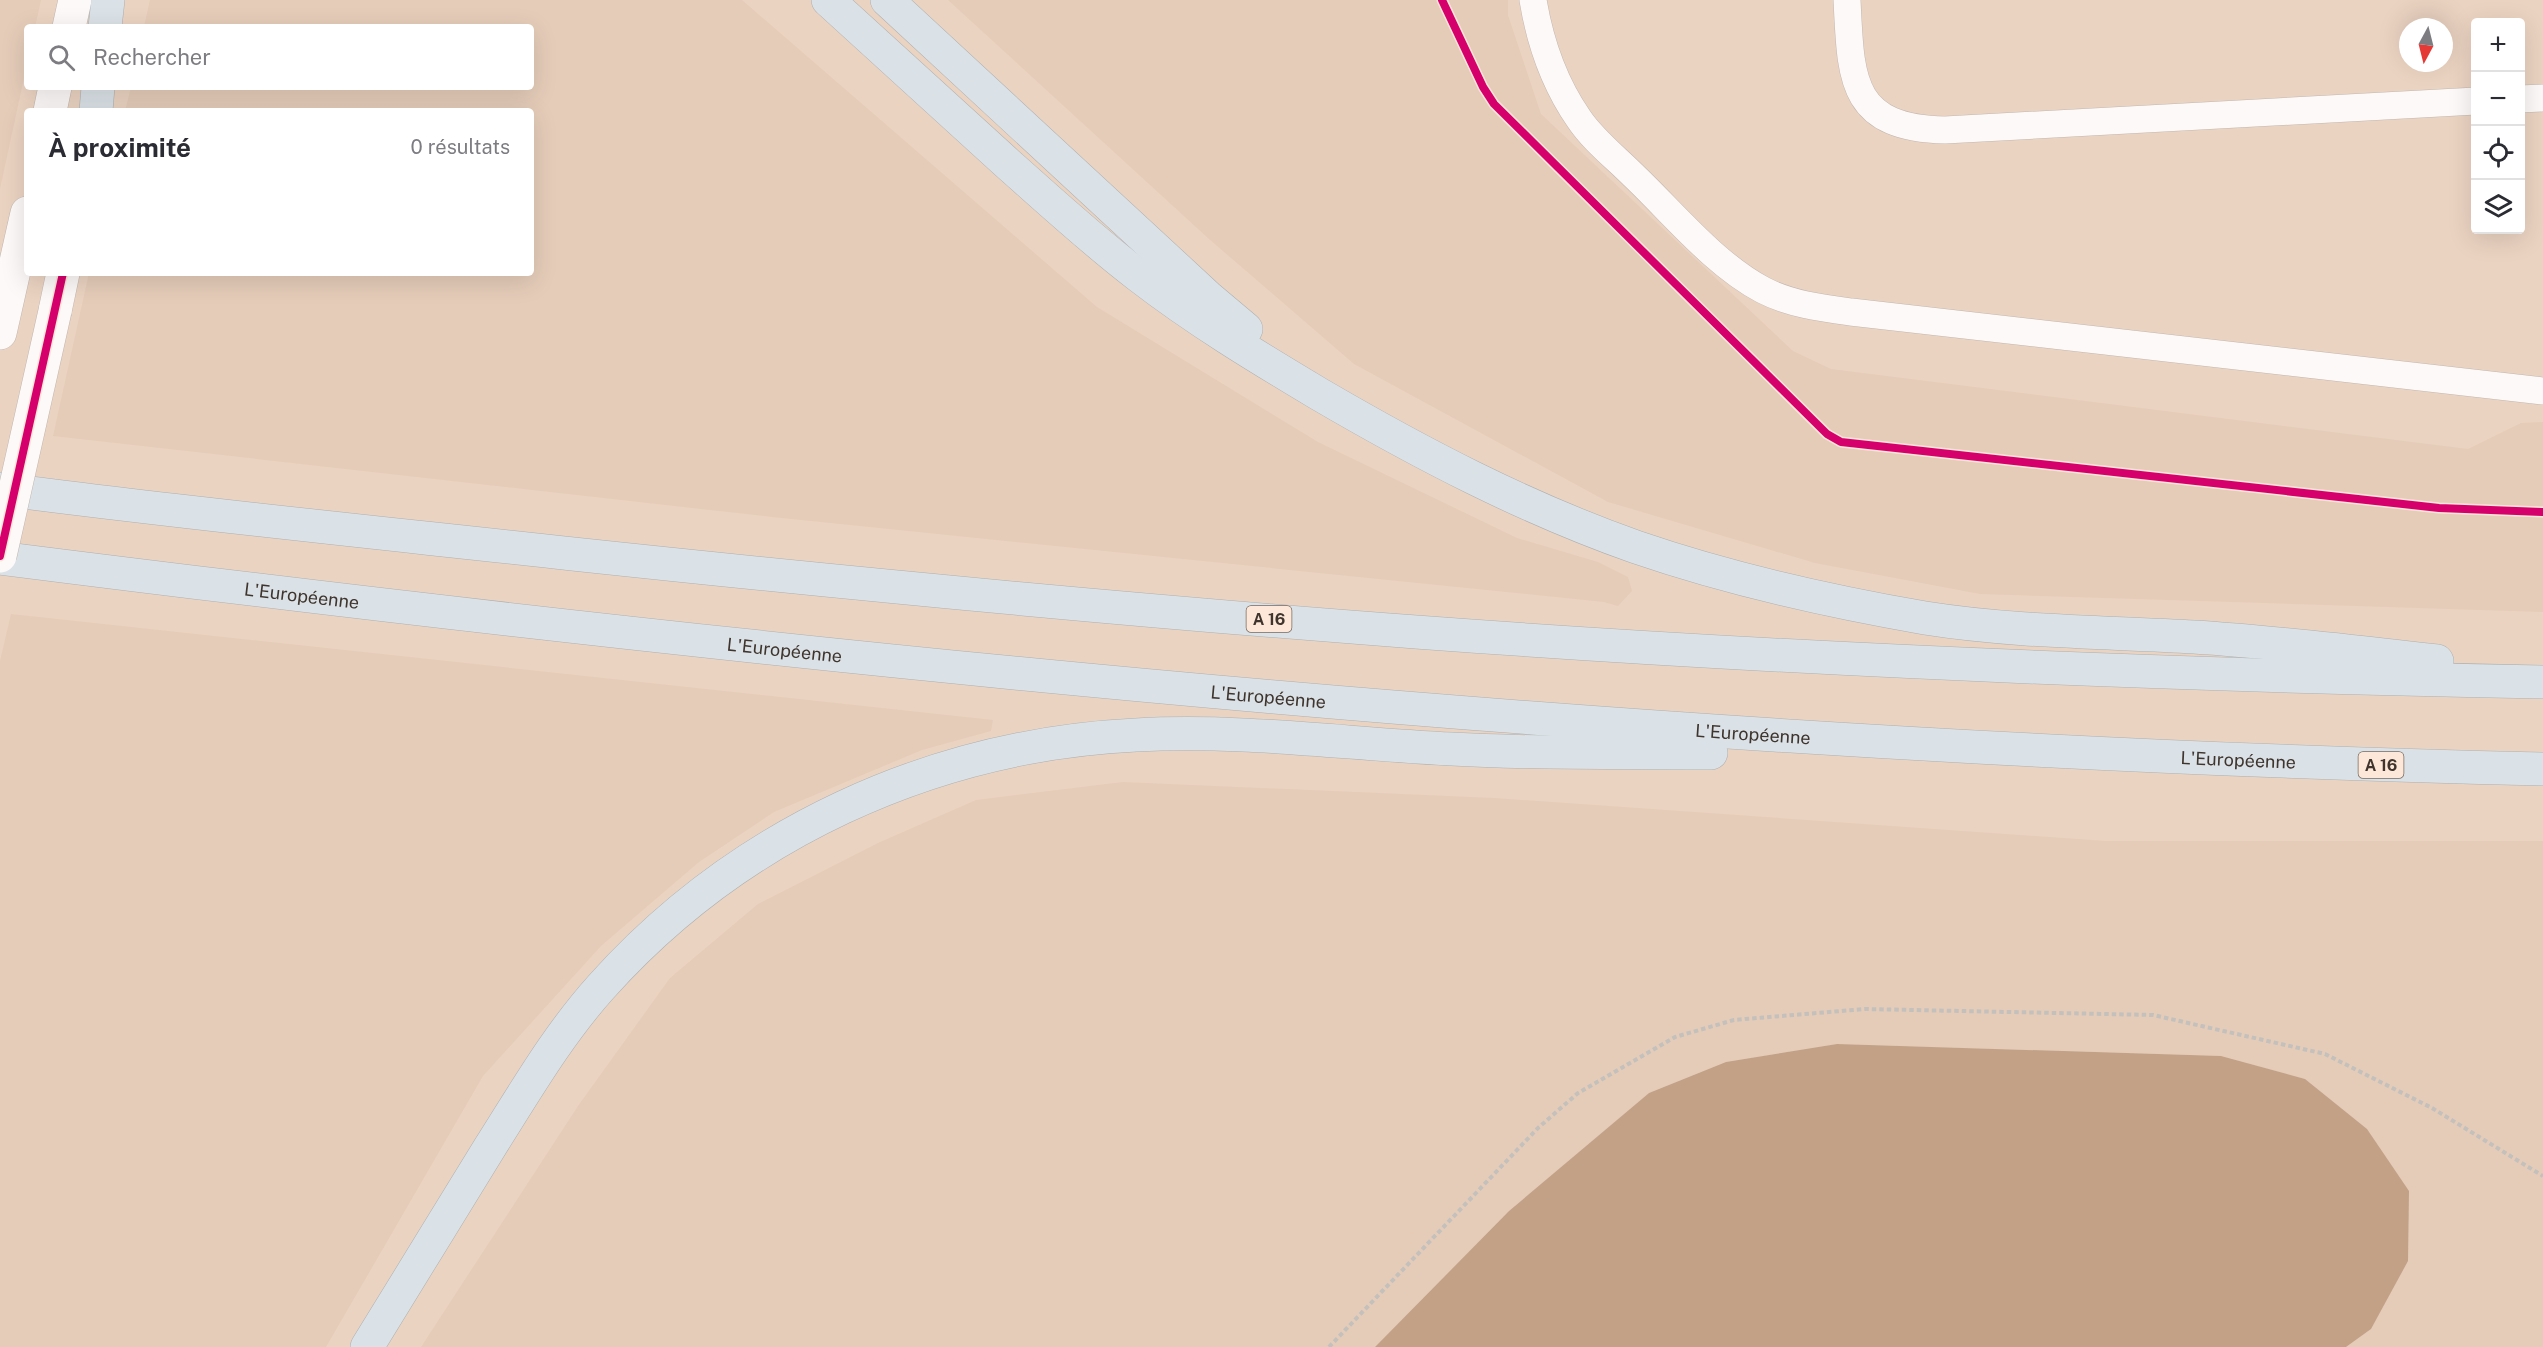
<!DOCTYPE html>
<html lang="fr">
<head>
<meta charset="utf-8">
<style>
	body { margin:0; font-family:"Public Sans",sans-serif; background:#f2f2f3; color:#2b2b33 }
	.controls { position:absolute; right:18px; top:18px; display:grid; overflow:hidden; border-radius:6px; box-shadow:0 6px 24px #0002 }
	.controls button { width:54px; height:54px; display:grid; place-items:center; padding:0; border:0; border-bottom:2px solid #e1e1e2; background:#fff; color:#2b2b33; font:30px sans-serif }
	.compass { position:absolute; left:2399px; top:18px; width:54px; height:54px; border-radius:50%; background:#fff; box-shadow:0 6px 24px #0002; rotate:187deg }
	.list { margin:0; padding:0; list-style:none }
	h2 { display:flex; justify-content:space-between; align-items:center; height:78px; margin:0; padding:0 24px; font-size:26px }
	h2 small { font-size:20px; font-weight:400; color:#7c7c81 }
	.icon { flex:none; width:33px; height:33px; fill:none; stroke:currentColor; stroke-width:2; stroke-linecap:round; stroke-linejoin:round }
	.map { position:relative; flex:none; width:2543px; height:1347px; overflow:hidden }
	.search { position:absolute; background:#fff; box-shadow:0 6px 24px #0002; left:24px; top:24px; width:510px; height:66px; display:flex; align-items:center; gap:15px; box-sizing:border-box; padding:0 21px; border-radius:6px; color:#7c7c81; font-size:22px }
	.panel { position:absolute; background:#fff; box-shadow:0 6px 24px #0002; left:24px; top:108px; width:510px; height:168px; border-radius:6px }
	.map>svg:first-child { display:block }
	.built { fill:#ebd3c1; fill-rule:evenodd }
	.green { fill:#e5ccb9 }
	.water { fill:#c2a187 }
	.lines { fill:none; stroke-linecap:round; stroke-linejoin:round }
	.lane-casing { stroke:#c2b7af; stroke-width:28 }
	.secondary-casing { stroke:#c2b7af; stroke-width:34 }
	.highway-casing { stroke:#adb0b1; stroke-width:34 }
	.path { stroke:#c4c0bc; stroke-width:4; stroke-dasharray:4.5 3; stroke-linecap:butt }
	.lane { stroke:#fcf9f8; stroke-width:27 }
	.secondary { stroke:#fcf9f8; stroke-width:33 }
	.highway { stroke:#dbe2e7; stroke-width:33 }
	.secondary-bridge-casing { stroke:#c2b7af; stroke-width:34; stroke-linecap:butt }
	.secondary-bridge { stroke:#fcf9f8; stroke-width:33 }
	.cycleway-casing { stroke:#fce7d8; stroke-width:11 }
	.cycleway { stroke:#d6006c; stroke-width:8 }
	.labels { text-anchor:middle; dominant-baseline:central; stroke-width:4.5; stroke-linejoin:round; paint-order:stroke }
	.shield { fill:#fce7d8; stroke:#786a61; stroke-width:1.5 }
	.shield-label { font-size:16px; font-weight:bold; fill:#40352e }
	.street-label { font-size:18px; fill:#40352e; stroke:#fce7d8 }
</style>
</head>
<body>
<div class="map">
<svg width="2543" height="1347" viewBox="0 0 2543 1347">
	<rect width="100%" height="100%" fill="#e8dad0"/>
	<!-- built -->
	<path class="built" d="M0 0H2543V1347H0ZM2476 22H2520V230H2476ZM27 27H531V87H27ZM2408 27H2444V63H2408ZM27 111H531V273H27Z"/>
	<!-- green -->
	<path class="green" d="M0 0H41L35 27H27V64L0 189Z
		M150 0H742L1097 307 1318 442 1517 538 1598 562 1628 577 1632 591 1618 606 1604 602 772 517 53 436 89 273H531V111H125L131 87H531V27H144Z
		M948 0H1508V15L1541 114 1793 351 1831 369 2468 449 2521 423 2543 422V612L1980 594 1815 563 1608 502 1354 364 1209 239Z
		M11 614 993 720 991 731 922 750 774 812 699 862 601 946 483 1076 326 1347H0V661Z
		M1123 782 1494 798 2106 841H2543V1347H2346L2371 1329 2305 1079 2221 1056 1837 1044 1726 1062 1649 1093 1509 1211 1375 1347H421L578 1106 670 978 758 904 878 843 976 800Z"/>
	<!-- water -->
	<path class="water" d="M1837 1044 2221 1056 2305 1079 2367 1129 2409 1191 2408 1261 2371 1329 2346 1347H1375L1509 1211 1649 1093 1726 1062Z"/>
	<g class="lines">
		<!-- lane casing -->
		<g class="lane-casing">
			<path id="lane" d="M1533 0C1540 42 1554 83 1579 119 1593 140 1615 157 1633 175 1673 213 1714 264 1763 290 1790 304 1821 308 1851 312L2543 391
				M1847 0C1851 78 1849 128 1945 130L2476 101
				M2520 99 2543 98"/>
		</g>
		<!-- secondary casing -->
		<g class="secondary-casing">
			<path id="secondary" d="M69 27 75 0
				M50 111 55 87
				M55 311 63 273
				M0 333 27 213"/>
		</g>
		<!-- highway casing -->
		<g class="highway-casing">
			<g id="highway">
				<path d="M828 0C888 55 948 110 1008 164 1051 202 1093 241 1139 276 1196 320 1257 357 1319 394 1420 453 1525 508 1636 547 1729 579 1827 601 1925 618 2013 632 2105 632 2194 637 2275 642 2356 652 2437 661"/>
				<path d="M887 0 1208 297 1246 329"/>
				<path d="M105 27 108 0"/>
				<path d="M96 111 98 87"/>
				<path d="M0 489C191 514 382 533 573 554 854 584 1135 611 1416 632 1791 660 2167 675 2543 682"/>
				<path id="s1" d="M0 558C844 665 1692 750 2543 769"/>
				<path d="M367 1347C408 1280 449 1214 490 1147 525 1092 557 1036 601 987 738 834 931 745 1136 735 1241 729 1347 744 1452 749 1538 754 1625 752 1711 753"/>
			</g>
		</g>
		<!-- path -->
		<path class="path" d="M1329 1347 1538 1128 1578 1093 1675 1037 1734 1020 1865 1009 2153 1015 2325 1054 2432 1108 2543 1176"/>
		<!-- lane -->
		<use href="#lane" class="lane"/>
		<!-- secondary -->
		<use href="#secondary" class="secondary"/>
		<!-- highway -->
		<use href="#highway" class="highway"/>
		<!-- secondary-bridge casing -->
		<g class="secondary-bridge-casing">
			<path id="secondary-bridge" d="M0 556 55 311"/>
		</g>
		<!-- secondary-bridge -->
		<use href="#secondary-bridge" class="secondary-bridge"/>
		<!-- cycleway casing -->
		<g class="cycleway-casing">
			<path id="cycleway" d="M1442 0 1483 87 1494 104 1827 434 1841 442 2439 508 2543 512
				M0 556 63 273"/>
		</g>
		<!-- cycleway -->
		<use href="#cycleway" class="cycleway"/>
	</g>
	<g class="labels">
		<!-- shield labels -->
		<g class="shield">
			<rect x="1246.5" y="606" width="45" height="26" rx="4.5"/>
			<rect x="2358.5" y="752" width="45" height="26" rx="4.5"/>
		</g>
		<g class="shield-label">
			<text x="1269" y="619">A 16</text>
			<text x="2381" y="765">A 16</text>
		</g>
		<!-- street labels -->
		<g class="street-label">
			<text stroke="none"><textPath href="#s1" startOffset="304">L'Européenne</textPath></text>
			<text stroke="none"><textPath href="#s1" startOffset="790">L'Européenne</textPath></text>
			<text stroke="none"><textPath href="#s1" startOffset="1276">L'Européenne</textPath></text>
			<text stroke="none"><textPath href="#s1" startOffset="1762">L'Européenne</textPath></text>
			<text stroke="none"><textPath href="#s1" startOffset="2248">L'Européenne</textPath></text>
		</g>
	</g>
</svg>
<div class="controls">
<button>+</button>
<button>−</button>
<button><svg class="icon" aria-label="locate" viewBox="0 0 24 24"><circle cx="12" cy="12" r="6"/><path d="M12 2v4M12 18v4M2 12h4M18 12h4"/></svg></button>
<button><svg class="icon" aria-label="layers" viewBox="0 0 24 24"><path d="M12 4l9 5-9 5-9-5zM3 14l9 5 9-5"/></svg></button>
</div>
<svg class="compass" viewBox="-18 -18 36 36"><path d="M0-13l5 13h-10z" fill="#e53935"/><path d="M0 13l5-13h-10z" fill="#7c7c81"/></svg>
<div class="search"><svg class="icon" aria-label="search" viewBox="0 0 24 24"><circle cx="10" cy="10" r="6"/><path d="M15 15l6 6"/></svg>Rechercher</div>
<section class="panel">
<h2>À proximité<small>0 résultats</small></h2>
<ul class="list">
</ul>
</section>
</div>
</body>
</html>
